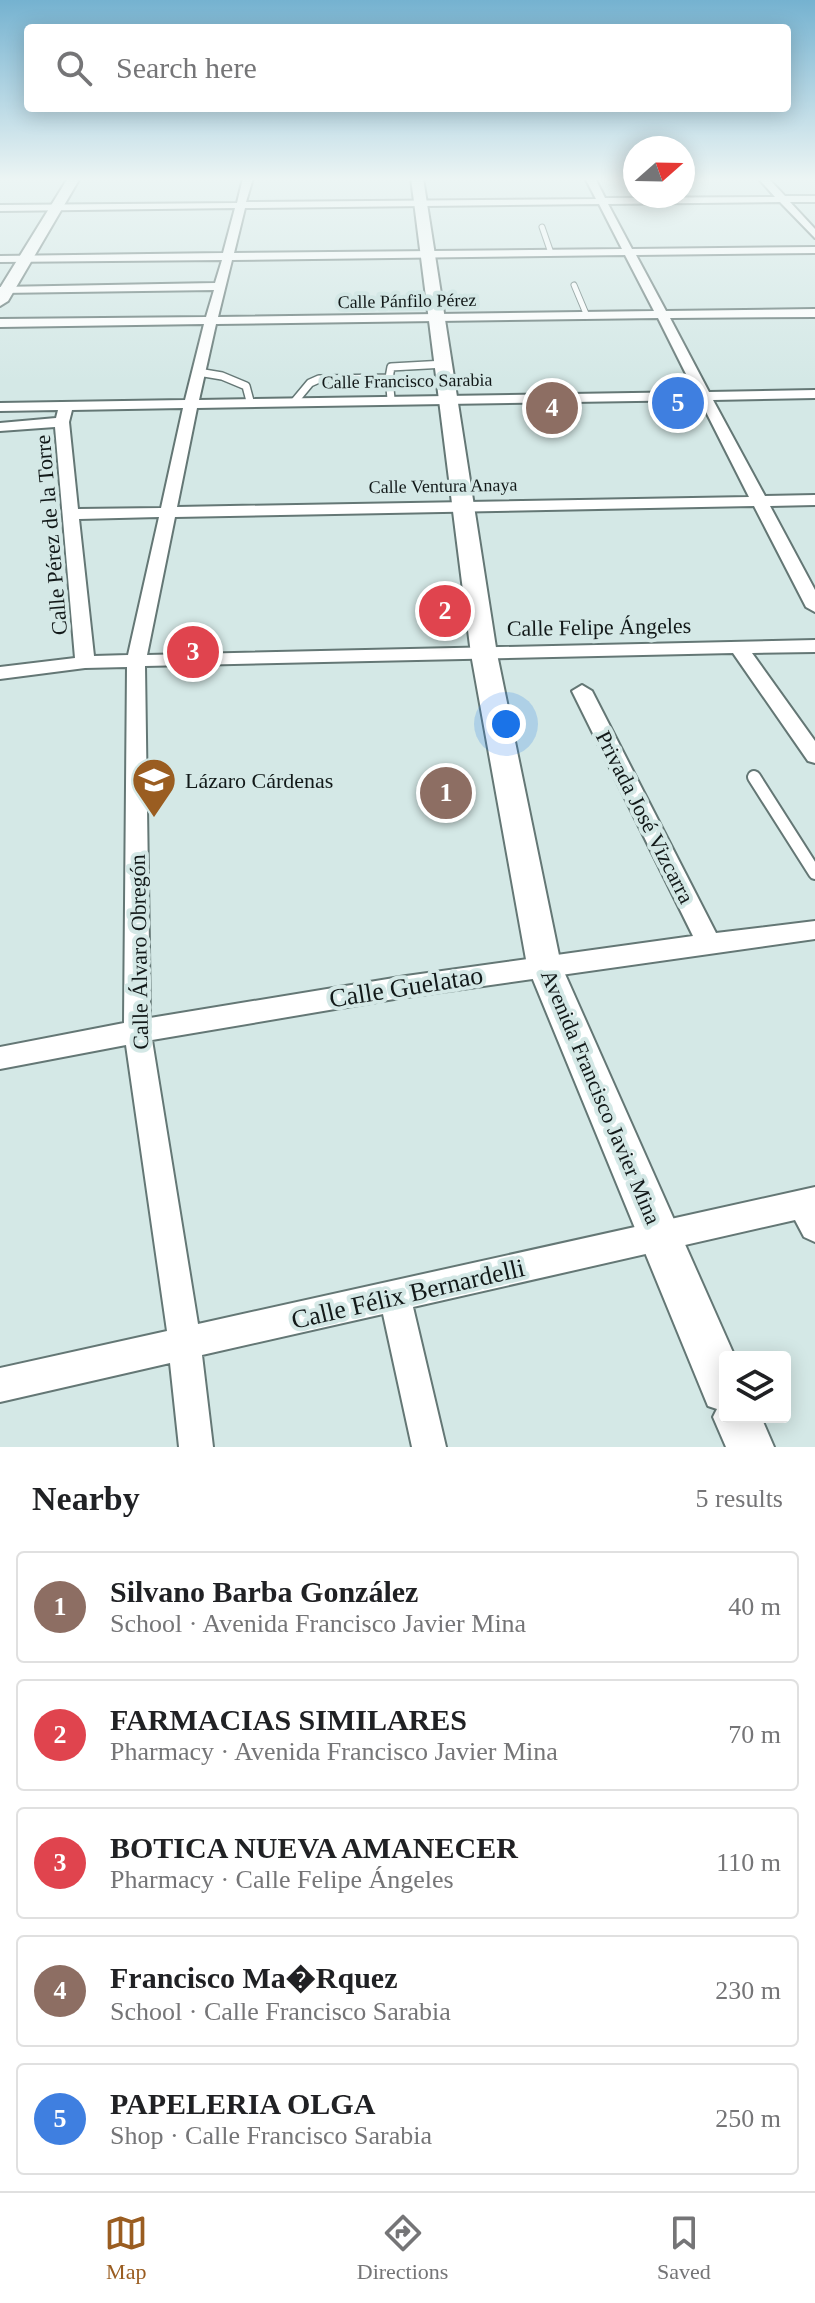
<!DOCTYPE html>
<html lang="en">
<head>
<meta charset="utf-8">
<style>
	body { margin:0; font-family:"Times New Roman",serif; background:#f2f2f2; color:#202124 }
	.controls { position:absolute; right:24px; bottom:24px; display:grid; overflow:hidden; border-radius:8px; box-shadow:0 4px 20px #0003 }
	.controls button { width:72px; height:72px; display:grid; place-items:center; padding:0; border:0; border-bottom:2px solid #e0e0e0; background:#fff; color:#202124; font:40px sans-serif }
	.compass { position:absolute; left:623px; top:136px; width:72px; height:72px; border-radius:50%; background:#fff; box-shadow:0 4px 20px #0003; rotate:70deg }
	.you { position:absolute; left:506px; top:724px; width:28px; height:28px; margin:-20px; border:6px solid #fff; border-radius:50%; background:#1a73e8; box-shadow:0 0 0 12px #1a73e833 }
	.badge { display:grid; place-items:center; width:52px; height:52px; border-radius:50%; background:#9a5d21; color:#fff; font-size:26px; font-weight:700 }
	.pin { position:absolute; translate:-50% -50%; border:4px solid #fff; box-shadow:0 2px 8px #0006 }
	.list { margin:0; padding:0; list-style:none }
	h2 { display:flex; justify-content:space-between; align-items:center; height:104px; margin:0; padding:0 32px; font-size:34px }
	h2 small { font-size:26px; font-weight:400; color:#757577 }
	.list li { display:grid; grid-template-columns:52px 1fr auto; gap:24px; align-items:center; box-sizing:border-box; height:112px; margin:0 16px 16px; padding:0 16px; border:2px solid #e0e0e0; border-radius:8px }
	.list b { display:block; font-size:30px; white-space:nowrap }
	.list p { margin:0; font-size:26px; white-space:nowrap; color:#757577 }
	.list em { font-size:26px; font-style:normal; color:#757577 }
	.icon { flex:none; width:44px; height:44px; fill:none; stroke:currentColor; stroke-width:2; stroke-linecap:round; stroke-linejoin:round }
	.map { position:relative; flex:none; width:815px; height:1447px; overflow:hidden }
	.search { position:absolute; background:#fff; box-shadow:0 4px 20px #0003; left:24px; right:24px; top:24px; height:88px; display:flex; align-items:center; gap:20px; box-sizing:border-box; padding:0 28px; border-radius:8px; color:#757577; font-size:30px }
	.sheet { height:744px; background:#fff }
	nav { display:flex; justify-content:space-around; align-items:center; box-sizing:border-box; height:112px; border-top:2px solid #e0e0e0; background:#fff; font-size:22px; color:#757577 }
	nav a { display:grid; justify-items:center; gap:4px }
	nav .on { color:#9a5d21 }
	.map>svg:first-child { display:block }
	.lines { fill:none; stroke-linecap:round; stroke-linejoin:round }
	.service-far2-casing { stroke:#647775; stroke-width:7 }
	.service-far1-casing { stroke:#647775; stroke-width:10 }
	.service-casing { stroke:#647775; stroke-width:16 }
	.minor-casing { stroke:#647775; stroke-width:4 }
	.secondary-casing { stroke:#647775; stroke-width:4 }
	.service-far2 { stroke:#fff; stroke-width:5 }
	.service-far1 { stroke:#fff; stroke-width:7 }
	.service { stroke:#fff; stroke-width:12 }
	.minor { fill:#fff; fill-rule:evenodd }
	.secondary { fill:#fff; fill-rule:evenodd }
	.labels { text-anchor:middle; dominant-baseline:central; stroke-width:8; stroke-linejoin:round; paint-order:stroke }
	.far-street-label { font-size:18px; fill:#121919; stroke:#d4e8e6 }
	.street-label { font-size:22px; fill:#121919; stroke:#d4e8e6 }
	.poi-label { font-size:22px; fill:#121919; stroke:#d4e8e6; text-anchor:start }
	.near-street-label { font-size:26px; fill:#121919; stroke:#d4e8e6 }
</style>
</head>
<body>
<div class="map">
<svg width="815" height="1447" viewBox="0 0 815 1447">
	<rect width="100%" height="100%" fill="#d4e8e6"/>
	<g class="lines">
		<!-- service-far2 casing -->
		<g class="service-far2-casing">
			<path id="service-far2" d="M542 227 551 253
				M574 285 587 316"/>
		</g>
		<!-- service-far1 casing -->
		<g class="service-far1-casing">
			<path id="service-far1" d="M198 372 222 376 246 386 250 401
				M389 378 391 399
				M295 401 310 383 319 379 389 378 391 367 445 364"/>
		</g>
		<!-- service casing -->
		<g class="service-casing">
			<path id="service" d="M754 777 815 873"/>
		</g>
		<!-- minor casing -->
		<g class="minor-casing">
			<path id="minor" d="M243 178H253L246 202 596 199 585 178H595L605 198 775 197 758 178H768L785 196H815V202H790L815 229V238L780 202 608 204 632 249 815 247V253L636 255 666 311 815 309V317L670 318 709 392 815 390V398L713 400 765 496 815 495V505L770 506 815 590V612L806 607 754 506 175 517 147 655 815 640V652L752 653 815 741V763L808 761 733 653 145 666 150 1018 406 976 693 936 572 691 582 685 592 691 716 933 815 921V939L406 997 152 1040 198 1324 815 1187V1242L804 1237 795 1220 413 1307 446 1447H412L383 1314 202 1355 213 1447H179L170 1363 0 1402V1368L167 1331 126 1045 0 1069V1047L124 1023 127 667 85 668 0 679V667L75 658 55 427 0 431V423L56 418 58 410 0 411V403L185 400 204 324 0 327V319L206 317 214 290 0 293V287L215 283 222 260 0 262V256L223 253 235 208 0 211V205L237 203ZM599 204 622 249 234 253 245 208ZM625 255 654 311 218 317 232 260ZM658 318 695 392 199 400 216 324ZM700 400 749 497 177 507 197 408ZM183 408 161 508 78 509 69 422 72 410ZM159 517 128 655 94 656 79 519Z"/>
		</g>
		<!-- secondary casing -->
		<g class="secondary-casing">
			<path id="secondary" d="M68 178H80L8 301 0 306V288Z
				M411 178H423L497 654 561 965 735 1357H725V1417H761L774 1447H726L713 1417 717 1409 708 1406 527 965 471 654Z"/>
		</g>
		<!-- service-far2 -->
		<use href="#service-far2" class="service-far2"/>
		<!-- service-far1 -->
		<use href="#service-far1" class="service-far1"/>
		<!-- service -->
		<use href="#service" class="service"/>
		<!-- minor -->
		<use href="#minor" class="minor"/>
		<!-- secondary -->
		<use href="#secondary" class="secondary"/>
	</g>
	<!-- sky -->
	<linearGradient id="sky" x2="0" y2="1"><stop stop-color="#75b2d0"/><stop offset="0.47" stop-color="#ecf5f4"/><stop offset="1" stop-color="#ecf5f4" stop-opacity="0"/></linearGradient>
	<rect width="815" height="381" fill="url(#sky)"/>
	<!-- icons -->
	<defs>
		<g id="school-pin" transform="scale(2.3)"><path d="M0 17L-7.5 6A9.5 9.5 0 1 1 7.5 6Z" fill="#9a5d21" stroke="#d4e8e6"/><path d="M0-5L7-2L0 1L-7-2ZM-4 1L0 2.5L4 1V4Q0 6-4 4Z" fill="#fff"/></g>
	</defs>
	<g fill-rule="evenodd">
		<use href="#school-pin" x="154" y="780"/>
	</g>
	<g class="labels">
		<!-- far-street labels -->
		<g class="far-street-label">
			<text transform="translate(407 301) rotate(-1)">Calle Pánfilo Pérez</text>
			<text transform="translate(407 381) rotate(-1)">Calle Francisco Sarabia</text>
			<text transform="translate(443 486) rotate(-1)">Calle Ventura Anaya</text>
		</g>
		<!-- street labels -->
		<g class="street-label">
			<text transform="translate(51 535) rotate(-95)">Calle Pérez de la Torre</text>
			<text transform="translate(599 627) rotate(-1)">Calle Felipe Ángeles</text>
			<text transform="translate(645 817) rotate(63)">Privada José Vizcarra</text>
			<text transform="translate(139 952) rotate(-91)">Calle Álvaro Obregón</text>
			<text transform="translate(601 1097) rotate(67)">Avenida Francisco Javier Mina</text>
		</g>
		<!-- poi labels -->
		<g class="poi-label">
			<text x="185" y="780">Lázaro Cárdenas</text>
		</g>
		<!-- near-street labels -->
		<g class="near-street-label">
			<text transform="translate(406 987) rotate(-9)">Calle Guelatao</text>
			<text transform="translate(408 1294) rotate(-13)">Calle Félix Bernardelli</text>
		</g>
	</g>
</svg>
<div class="controls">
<button><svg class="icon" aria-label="layers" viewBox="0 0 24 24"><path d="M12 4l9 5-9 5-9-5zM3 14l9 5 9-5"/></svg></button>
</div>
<svg class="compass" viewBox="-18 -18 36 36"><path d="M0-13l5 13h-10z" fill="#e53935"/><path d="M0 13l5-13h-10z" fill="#757577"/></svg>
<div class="you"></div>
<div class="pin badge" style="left:446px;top:793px;background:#8d6e63">1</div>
<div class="pin badge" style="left:445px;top:611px;background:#e0444e">2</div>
<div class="pin badge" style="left:193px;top:652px;background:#e0444e">3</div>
<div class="pin badge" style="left:552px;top:408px;background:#8d6e63">4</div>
<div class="pin badge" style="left:678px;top:403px;background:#3f7fe0">5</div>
<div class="search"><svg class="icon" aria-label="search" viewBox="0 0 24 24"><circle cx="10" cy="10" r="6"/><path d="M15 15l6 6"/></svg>Search here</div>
</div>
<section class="sheet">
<h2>Nearby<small>5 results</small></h2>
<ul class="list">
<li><span class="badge" style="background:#8d6e63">1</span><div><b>Silvano Barba González</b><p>School · Avenida Francisco Javier Mina</p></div><em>40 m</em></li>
<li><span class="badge" style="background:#e0444e">2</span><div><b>FARMACIAS SIMILARES</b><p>Pharmacy · Avenida Francisco Javier Mina</p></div><em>70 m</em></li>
<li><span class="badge" style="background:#e0444e">3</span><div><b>BOTICA NUEVA AMANECER</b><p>Pharmacy · Calle Felipe Ángeles</p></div><em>110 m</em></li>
<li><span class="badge" style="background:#8d6e63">4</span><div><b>Francisco Ma�Rquez</b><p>School · Calle Francisco Sarabia</p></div><em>230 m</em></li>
<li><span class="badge" style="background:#3f7fe0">5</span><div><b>PAPELERIA OLGA</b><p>Shop · Calle Francisco Sarabia</p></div><em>250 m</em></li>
</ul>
</section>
<nav>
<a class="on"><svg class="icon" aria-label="map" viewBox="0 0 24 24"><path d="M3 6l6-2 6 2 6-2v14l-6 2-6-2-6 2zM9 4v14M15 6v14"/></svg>Map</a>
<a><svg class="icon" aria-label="directions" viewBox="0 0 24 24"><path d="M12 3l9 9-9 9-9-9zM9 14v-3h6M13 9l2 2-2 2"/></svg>Directions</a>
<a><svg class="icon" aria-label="saved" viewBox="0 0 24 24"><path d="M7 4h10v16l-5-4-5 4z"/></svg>Saved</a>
</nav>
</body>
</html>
